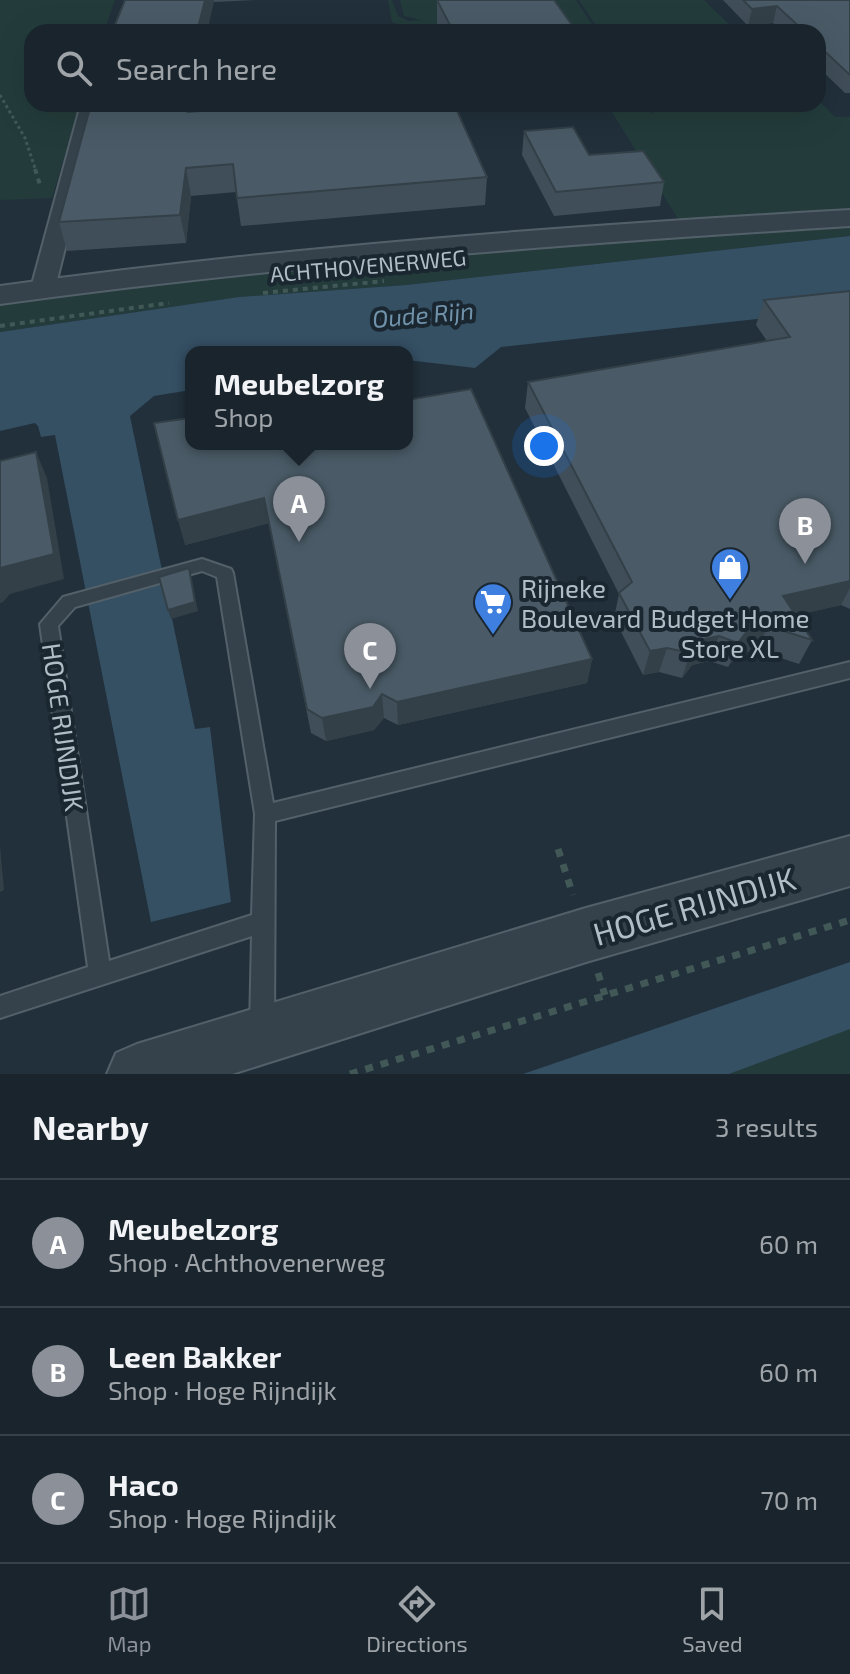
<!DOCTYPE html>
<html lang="en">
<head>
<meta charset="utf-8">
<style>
	body { margin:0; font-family:"Exo 2",sans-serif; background:#263038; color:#f1f3f6 }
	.you { position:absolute; left:544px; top:446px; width:28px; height:28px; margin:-20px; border:6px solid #fff; border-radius:50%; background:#1a73e8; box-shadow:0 0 0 12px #1a73e833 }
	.badge { display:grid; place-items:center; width:52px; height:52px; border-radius:50%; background:#8c9099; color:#fff; font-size:26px; font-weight:700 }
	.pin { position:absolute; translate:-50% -66px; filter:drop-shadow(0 2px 4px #0008) }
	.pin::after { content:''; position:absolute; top:42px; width:28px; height:24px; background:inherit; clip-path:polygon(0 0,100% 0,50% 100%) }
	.popup { position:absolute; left:185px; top:346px; width:228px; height:104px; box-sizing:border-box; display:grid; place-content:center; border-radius:16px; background:#19242c; filter:drop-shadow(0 2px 6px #0005); font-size:26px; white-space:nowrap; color:#9fa4a9 }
	.popup b { font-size:30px; color:#f1f3f6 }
	.popup::after { content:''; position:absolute; left:50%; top:100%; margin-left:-16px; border:16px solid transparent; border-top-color:#19242c }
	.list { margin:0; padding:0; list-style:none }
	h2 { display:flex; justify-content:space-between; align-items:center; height:104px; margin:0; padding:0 32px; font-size:34px }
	h2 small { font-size:26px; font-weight:400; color:#9fa4a9 }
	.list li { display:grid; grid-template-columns:52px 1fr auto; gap:24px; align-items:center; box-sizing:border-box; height:128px; padding:0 32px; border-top:2px solid #374148 }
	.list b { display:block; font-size:30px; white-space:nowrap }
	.list p { margin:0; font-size:26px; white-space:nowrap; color:#9fa4a9 }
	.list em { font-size:26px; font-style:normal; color:#9fa4a9 }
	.icon { flex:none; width:44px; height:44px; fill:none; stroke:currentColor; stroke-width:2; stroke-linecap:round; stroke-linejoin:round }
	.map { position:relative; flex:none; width:850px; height:1074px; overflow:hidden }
	.search { position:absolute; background:#19242c; box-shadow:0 8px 32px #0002; left:24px; right:24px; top:24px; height:88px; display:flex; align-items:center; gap:20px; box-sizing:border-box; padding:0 28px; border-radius:24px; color:#9fa4a9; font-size:30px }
	.sheet { height:488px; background:#19242c }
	nav { display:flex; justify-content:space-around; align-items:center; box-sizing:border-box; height:112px; border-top:2px solid #374148; background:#19242c; font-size:22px; color:#9fa4a9 }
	nav a { display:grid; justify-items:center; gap:4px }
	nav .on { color:#8c9099 }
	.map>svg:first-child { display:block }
	.green { fill:#233c3b }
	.water { fill:#354f63 }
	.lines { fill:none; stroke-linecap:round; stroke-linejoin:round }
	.service-casing { stroke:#536069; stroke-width:4 }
	.minor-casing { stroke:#536069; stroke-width:4 }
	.tertiary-casing { stroke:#536069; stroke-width:4 }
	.path-far2 { stroke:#415857; stroke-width:3; stroke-dasharray:3 3; stroke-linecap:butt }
	.path-far1 { stroke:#415857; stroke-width:4; stroke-dasharray:5 5; stroke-linecap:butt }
	.path { stroke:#415857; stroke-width:7; stroke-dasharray:8 8; stroke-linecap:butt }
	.service { fill:#35424b; fill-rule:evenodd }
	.minor { fill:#35424b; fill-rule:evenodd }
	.tertiary { fill:#35424b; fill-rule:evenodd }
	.wall { fill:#404e59 }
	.shaded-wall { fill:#344048 }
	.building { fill:#4a5b67; stroke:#344048; stroke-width:2 }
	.labels { text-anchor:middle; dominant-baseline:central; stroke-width:8; stroke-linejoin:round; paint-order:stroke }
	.far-street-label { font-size:22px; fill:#b0bdc7; stroke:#1a2730 }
	.far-water-label { font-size:24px; font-style:italic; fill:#7093ab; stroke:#1a2730 }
	.poi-label { font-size:26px; fill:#b0bdc7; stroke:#1a2730; text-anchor:start }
	.street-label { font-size:26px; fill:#b0bdc7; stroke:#1a2730 }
	.near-street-label { font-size:32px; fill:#b0bdc7; stroke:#1a2730 }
</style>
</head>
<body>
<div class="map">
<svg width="850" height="1074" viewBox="0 0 850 1074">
	<rect width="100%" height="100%" fill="#21303b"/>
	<!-- green -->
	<path class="green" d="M0 0H115L104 32H32V104H80L52 198 0 200Z
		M388 0H392L398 16 409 21 421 20 404 16 400 0H576L597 32H562L552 16 405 27 392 22Z
		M579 0H704L737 32H600Z
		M819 101 835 117H850V236L406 285 239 297 0 332V290L683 227 607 104H644L652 114 654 113 648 104H818Z
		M850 1029V1074H729L839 1032Z"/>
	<!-- water -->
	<path class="water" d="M850 236V309L501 347 475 368 407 360V352H191V390L154 396 130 416 195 729 210 727 231 902 151 922 55 435 41 437 38 426 35 423 0 431V332L239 297 406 285Z
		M850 962V1029L729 1074H523Z"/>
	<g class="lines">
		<!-- service casing -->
		<g class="service-casing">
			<path id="service" d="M202 559 231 569 233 573 273 803 850 662V678L275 821 274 1028 270 1036 262 1040 254 1036 250 1028 252 936 0 1018V996L88 967 40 624 63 597ZM202 571 217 577 255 814 252 915 109 961 58 626 75 607Z"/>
		</g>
		<!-- minor casing -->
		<g class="minor-casing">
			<path id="minor" d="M81 104H101L55 288 52 293H34L31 288Z"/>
		</g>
		<!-- tertiary casing -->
		<g class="tertiary-casing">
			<path id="tertiary" d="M850 210V226C566 244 282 265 0 304V286C282 247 566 226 850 210Z
				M850 836V886L586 962 232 1074H107L116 1053 137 1044 586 908Z"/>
		</g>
		<!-- path-far2 -->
		<path class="path-far2" d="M0 95 25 138 36 171"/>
		<!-- path-far1 -->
		<path class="path-far1" d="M35 169 41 188
			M263 293 384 281
			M0 326 169 303"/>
		<!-- path -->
		<path class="path" d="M558 849 573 895
			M598 973 605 995
			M350 1074 850 920"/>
		<!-- service -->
		<use href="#service" class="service"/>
		<!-- minor -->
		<use href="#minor" class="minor"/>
		<!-- tertiary -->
		<use href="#tertiary" class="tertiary"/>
	</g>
	<!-- wall -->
	<path class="wall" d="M125 0H255L214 2Z
		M437 0 577 32 438 26 437 24Z
		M723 0H850V93H845L818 67V32H782L773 23 748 26Z
		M200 104 199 112 271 106 270 104H454L487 177 485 205 241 226 236 192 191 196 186 243 67 251 59 222Z
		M524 131 664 182 660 206 554 216 522 155Z
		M850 291V609L841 605 796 615 812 640 799 664 757 650 738 654 728 667 709 661 692 665 682 678 659 672 643 675 614 618 619 594 525 408 528 382 767 341 756 325 764 300Z
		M191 418 592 659 587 683 398 725 384 718 374 730 326 741 311 733 269 523 185 545Z"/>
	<!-- shaded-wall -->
	<path class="shaded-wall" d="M205 0H214V2L207 32H197Z
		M777 6 773 23 748 26 752 9Z
		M190 104H200L193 139 188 112Z
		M186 168 191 196 186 243 180 215Z
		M36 452 47 478 64 579 10 594 3 602 0 603V568Z
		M264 498 269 523 185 545 178 520Z
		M189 568 198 611 171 619 168 610Z
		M850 581V588L841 605 772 621 783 596Z
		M768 626 757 650 738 654 728 667 738 643 748 630Z
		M719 636 709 661 692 665 682 678 690 653 700 640Z
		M667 648 659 672 643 675 650 651Z
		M592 659 587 683 398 725 397 702Z
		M382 694 384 718 374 730 326 741 322 718Z
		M0 846 4 890 0 892Z"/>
	<!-- building -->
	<path class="building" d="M125 0H205L197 32H112Z
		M437 0H554L577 32H355L450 25Z
		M743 0H850V75L818 45V32H805L777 6 752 9Z
		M91 104H190L188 112 271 106V104H454L487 177 237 198 233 164 186 168 180 215 59 222Z
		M573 127 589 155 643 151 664 182 556 192 524 131Z
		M850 291V581L783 596 812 640 768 626 748 630 738 643 719 636 700 640 690 653 667 648 650 651 619 593 632 582 528 382 790 337 764 300Z
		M471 389 592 659 397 702 382 694 373 707 322 718 307 709 264 498 178 520 154 423 191 418V444H407V400Z
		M36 452 54 554 0 568V461Z
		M189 568 195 602 168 610 159 577Z"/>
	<!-- icons -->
	<defs>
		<g id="shop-pin" transform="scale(2)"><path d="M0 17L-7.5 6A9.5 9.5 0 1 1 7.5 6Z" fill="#3f7fe0" stroke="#1a2730"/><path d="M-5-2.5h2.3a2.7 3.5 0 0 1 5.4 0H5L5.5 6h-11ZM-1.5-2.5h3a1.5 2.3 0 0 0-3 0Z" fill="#fff"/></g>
		<g id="supermarket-pin" transform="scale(2)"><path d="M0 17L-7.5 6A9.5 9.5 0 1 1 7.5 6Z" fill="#3f7fe0" stroke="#1a2730"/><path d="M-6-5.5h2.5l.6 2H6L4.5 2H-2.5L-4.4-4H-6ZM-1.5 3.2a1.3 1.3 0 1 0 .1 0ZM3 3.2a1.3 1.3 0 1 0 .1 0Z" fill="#fff"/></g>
	</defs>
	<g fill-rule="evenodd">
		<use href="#shop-pin" x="730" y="567"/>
		<use href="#supermarket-pin" x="493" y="602"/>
	</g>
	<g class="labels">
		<!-- far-street labels -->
		<g class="far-street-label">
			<text transform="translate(368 265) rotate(-5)">ACHTHOVENERWEG</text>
		</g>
		<!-- far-water labels -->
		<g class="far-water-label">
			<text transform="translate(423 314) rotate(-5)">Oude Rijn</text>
		</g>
		<!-- poi labels -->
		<g class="poi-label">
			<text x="521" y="587">Rijneke<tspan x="521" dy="30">Boulevard</tspan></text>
			<text x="730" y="617" text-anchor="middle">Budget Home<tspan x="730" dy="30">Store XL</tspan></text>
		</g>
		<!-- street labels -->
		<g class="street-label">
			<text transform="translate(64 727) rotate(82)">HOGE RIJNDIJK</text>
		</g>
		<!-- near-street labels -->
		<g class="near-street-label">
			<text transform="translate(694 905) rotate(-16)">HOGE RIJNDIJK</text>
		</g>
	</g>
</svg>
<div class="you"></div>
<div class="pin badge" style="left:299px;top:542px">A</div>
<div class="popup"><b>Meubelzorg</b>Shop</div>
<div class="pin badge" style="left:805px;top:564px">B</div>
<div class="pin badge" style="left:370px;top:689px">C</div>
<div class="search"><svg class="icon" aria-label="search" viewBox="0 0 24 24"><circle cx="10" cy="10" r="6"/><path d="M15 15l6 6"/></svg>Search here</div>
</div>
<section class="sheet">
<h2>Nearby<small>3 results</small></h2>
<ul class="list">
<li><span class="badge">A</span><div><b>Meubelzorg</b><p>Shop · Achthovenerweg</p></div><em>60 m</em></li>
<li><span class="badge">B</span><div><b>Leen Bakker</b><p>Shop · Hoge Rijndijk</p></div><em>60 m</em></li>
<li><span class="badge">C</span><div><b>Haco</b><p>Shop · Hoge Rijndijk</p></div><em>70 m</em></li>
</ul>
</section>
<nav>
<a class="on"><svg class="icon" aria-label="map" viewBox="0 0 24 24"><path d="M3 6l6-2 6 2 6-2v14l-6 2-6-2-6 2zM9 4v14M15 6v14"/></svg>Map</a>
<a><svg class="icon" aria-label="directions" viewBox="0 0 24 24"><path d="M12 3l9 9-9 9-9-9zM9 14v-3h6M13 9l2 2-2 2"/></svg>Directions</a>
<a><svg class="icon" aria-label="saved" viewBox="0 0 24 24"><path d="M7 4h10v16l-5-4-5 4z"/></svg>Saved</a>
</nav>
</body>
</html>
